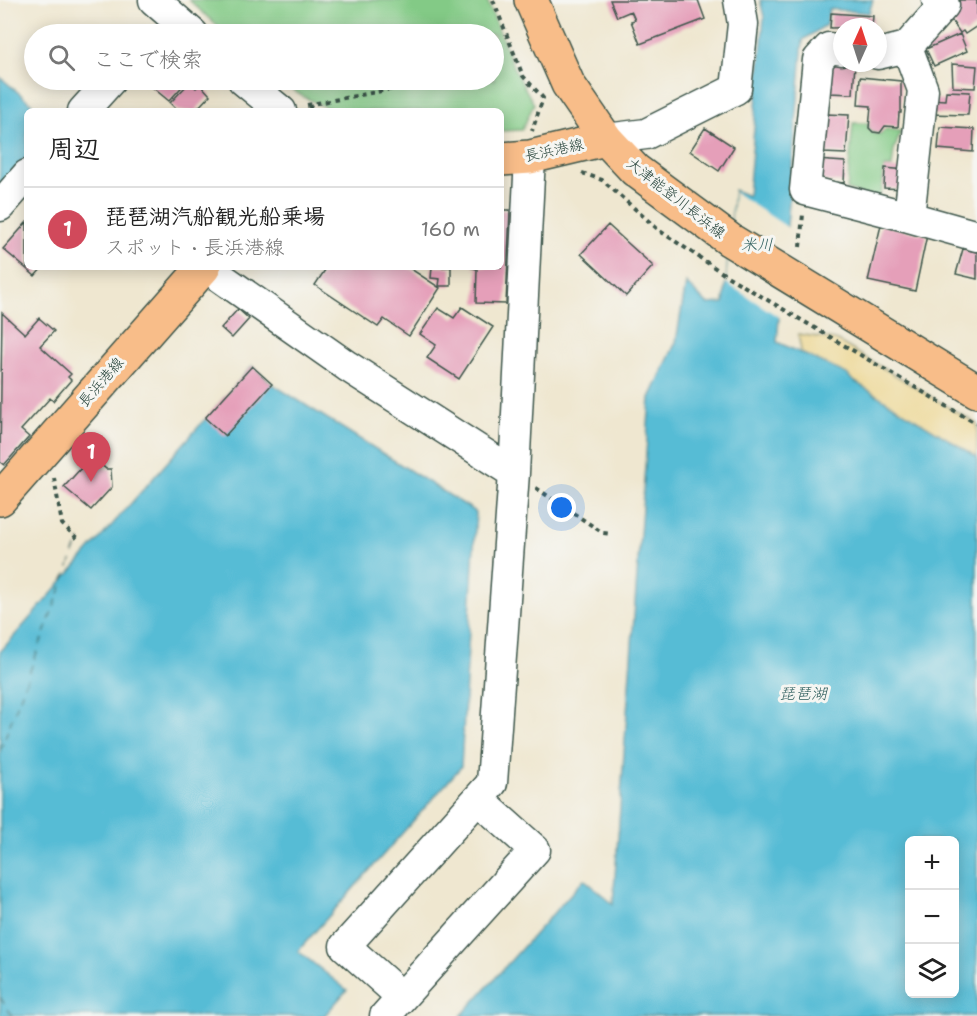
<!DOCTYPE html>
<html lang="ja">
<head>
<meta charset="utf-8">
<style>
	body { margin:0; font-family:"Shantell Sans","Klee One",sans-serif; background:#f2f2f2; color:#222 }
	.controls { position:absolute; right:18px; bottom:18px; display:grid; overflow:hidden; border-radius:9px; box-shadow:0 3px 15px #0003 }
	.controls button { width:54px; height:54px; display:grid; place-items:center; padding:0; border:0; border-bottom:2px solid #e0e0e0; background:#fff; color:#222; font:30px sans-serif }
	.compass { position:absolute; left:833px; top:18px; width:54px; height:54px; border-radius:50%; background:#fff; box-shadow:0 3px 15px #0003; rotate:3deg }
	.you { position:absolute; left:562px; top:508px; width:21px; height:21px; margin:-15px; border:4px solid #fff; border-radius:50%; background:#1a73e8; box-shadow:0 0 0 9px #1a73e833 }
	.badge { display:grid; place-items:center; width:39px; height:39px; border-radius:50%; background:#d1495b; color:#fff; font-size:20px; font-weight:700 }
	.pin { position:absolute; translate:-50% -50px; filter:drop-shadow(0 2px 3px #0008) }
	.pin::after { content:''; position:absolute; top:32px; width:21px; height:18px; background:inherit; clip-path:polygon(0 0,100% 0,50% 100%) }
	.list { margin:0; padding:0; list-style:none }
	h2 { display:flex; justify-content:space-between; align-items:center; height:78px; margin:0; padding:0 24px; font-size:26px }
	h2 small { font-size:20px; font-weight:400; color:#767676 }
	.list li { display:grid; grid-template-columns:39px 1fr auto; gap:18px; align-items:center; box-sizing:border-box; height:84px; padding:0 24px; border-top:2px solid #e0e0e0 }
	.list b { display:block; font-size:22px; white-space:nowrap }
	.list p { margin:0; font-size:20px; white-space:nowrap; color:#767676 }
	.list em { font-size:20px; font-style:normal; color:#767676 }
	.icon { flex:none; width:33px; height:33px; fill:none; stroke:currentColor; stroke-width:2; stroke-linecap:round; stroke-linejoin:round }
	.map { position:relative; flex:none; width:977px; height:1016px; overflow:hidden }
	.search { position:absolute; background:#fff; box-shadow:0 3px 15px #0003; left:24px; top:24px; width:480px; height:66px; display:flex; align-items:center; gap:15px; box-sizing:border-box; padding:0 21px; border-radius:33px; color:#767676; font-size:22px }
	.panel { position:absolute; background:#fff; box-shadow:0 3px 15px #0003; left:24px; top:108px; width:480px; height:162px; border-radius:9px }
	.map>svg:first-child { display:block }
	.green { fill:#83ca86; stroke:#51845d; stroke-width:1.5 }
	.sand { fill:#eeda9e; stroke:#868c69; stroke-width:1.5 }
	.water { fill:#57bcd5; stroke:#3b7c84; stroke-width:1.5; fill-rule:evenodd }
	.pier { fill:#efe7d0 }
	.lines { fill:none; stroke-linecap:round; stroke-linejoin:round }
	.ferry { stroke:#2d5d5c; stroke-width:1.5; stroke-dasharray:8 6; stroke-linecap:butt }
	.building { fill:#e59fb9 }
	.minor-casing { stroke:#3e564b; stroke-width:33 }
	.major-casing { stroke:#3e564b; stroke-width:36 }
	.path { stroke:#3e564b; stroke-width:4; stroke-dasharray:4.5 4.5; stroke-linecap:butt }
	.minor { stroke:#fff; stroke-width:30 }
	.major { stroke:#f8bd89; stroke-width:33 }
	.labels { text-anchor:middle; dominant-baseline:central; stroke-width:6; stroke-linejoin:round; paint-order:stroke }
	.street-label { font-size:15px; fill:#1f3d34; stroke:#f6f6f2 }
	.water-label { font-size:16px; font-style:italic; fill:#2d5d5c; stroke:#f6f6f2 }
</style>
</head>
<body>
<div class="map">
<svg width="977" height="1016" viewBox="0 0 977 1016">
	<rect width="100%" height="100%" fill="#f6f6f2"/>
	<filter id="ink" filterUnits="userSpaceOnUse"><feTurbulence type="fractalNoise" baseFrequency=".0167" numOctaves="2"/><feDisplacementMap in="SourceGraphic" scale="12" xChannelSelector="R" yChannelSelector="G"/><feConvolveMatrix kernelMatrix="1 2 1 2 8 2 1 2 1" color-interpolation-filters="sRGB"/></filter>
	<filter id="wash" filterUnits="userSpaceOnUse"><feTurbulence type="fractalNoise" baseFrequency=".008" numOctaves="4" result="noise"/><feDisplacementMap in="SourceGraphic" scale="24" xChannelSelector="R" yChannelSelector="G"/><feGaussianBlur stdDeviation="1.35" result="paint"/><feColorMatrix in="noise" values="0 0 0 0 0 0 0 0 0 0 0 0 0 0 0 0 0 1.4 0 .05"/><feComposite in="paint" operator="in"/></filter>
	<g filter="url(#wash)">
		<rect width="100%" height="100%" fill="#efe7d0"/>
		<!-- green -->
		<path class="green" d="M189 0H487L515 71 534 104 522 130 501 131V111H334L302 96 278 80H494V34H226Z
			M853 123H868V128L872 133 880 134 886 129 901 131 894 150 892 167H884L882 189 878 199 847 190Z"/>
		<!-- sand -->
		<path class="sand" d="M798 334 836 340 977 424V464L804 366Z"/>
		<!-- water -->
		<path class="water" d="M760 0H873L869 13 829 9 826 25 803 40 777 342 847 374 852 380 977 457V1016H461L584 879 613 904 650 398 676 342 686 283 707 304 724 303 734 190 748 196 764 17ZM910 840H954V994H910Z
			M0 77 40 111H27V156L0 187Z
			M252 366 272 384 476 512 461 767 298 951 347 990 324 1016H0V652Z"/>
		<!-- pier -->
		<path class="pier" d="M734 192 790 229 782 319 726 283Z"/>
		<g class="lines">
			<!-- ferry -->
			<path class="ferry" d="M0 751 79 540
				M0 997 12 1016"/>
		</g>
		<g id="blocks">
			<!-- building -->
			<path class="building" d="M610 0H698L705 19 640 44 631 21 635 20 631 11 617 17Z
				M958 0H977V26L965 34 963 31 960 33 947 14Z
				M831 13 873 16 872 27 830 28Z
				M960 34 967 51 934 66 926 49Z
				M832 62 855 64 853 94 829 93Z
				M952 64 977 66 975 88 953 87Z
				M860 77 901 81V113H899L898 127 885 126 880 133 873 132 869 128 871 106 858 105Z
				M159 80 172 81 188 80 169 101 152 87Z
				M190 82 196 88 200 84 210 95 195 111H178L170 103Z
				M946 91 970 92 968 115 928 114 929 99 945 100Z
				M826 114 849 115 846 154 823 153Z
				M940 127 974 129 973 152 938 149Z
				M705 128 734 147 719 171 690 151Z
				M816 160 845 162 844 183 817 180Z
				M885 168 906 170 904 189 884 188Z
				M501 210H510L506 304 476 303 477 269 469 267H501Z
				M27 222V267H43L35 276 3 249Z
				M608 225 653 266 626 296 581 254Z
				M881 225 927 235 915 291 868 281Z
				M963 249 977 252V279L956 274Z
				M327 267H408L440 288 409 336 384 319 378 327 315 285Z
				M432 267H451V286H439L440 279 431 278Z
				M462 307 493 327 459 379 427 358 436 345 420 334 438 308 454 318Z
				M238 309 249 319 232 338 221 328Z
				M2 313 25 334 39 318 54 331 40 346 71 374 68 377 71 380 53 401 50 398 21 430 29 437 4 465 0 462Z
				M252 366 272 384 225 436 205 418Z
				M92 456 106 469H111L112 487 91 510 64 487Z"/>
		</g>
	</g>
	<g filter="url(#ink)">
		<use href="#blocks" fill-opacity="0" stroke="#3e564b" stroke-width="1.5"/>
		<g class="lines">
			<!-- minor casing -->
			<g class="minor-casing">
				<path id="minor" d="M154 0 193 34
					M937 0 944 5 907 47 923 90 909 217 977 236
					M842 50 829 48 818 60 805 190 909 217
					M878 54 907 47
					M243 80 281 111
					M83 111 111 80
					M606 139 646 134 736 89 743 24 739 0
					M0 206 27 175
					M206 267 347 366 514 473
					M478 799 535 850 402 997 345 946 492 783 514 473 530 157
					M385 1016 402 997"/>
			</g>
			<!-- major casing -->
			<g class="major-casing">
				<path id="major" d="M531 0 568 84 606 139 635 170 730 240 977 391
					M501 159 530 157 606 139
					M0 499 204 267"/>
			</g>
			<!-- path -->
			<path class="path" d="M493 0 523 76 543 98 532 131
				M307 105 440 80
				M308 106 319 111
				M582 173 602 180 660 231 727 276 977 424
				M800 247 803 214
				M54 478 62 524 79 540
				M536 488 603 533 612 534"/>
			<!-- minor -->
			<use href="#minor" class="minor"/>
			<!-- major -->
			<use href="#major" class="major"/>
		</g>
	</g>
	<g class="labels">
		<!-- street labels -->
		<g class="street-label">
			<text transform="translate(554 150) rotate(-12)">長浜港線</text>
			<text transform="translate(676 198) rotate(38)">大津能登川長浜線</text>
			<text transform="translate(101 382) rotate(-49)">長浜港線</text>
		</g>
		<!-- water labels -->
		<g class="water-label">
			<text x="757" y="244">米川</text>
			<text x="803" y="693">琵琶湖</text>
		</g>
	</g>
</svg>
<div class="controls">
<button>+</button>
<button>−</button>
<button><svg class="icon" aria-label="layers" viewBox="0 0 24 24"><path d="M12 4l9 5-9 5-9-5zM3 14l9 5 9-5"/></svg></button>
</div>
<svg class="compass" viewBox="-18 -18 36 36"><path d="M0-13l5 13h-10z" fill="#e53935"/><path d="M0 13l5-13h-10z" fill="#767676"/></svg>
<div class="you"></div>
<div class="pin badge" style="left:91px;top:482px">1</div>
<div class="search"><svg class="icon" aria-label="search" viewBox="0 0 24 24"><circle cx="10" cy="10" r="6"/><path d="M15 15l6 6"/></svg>ここで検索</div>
<section class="panel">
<h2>周辺<small></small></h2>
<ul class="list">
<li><span class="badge">1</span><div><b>琵琶湖汽船観光船乗場</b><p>スポット · 長浜港線</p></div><em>160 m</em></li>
</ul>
</section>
</div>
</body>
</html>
